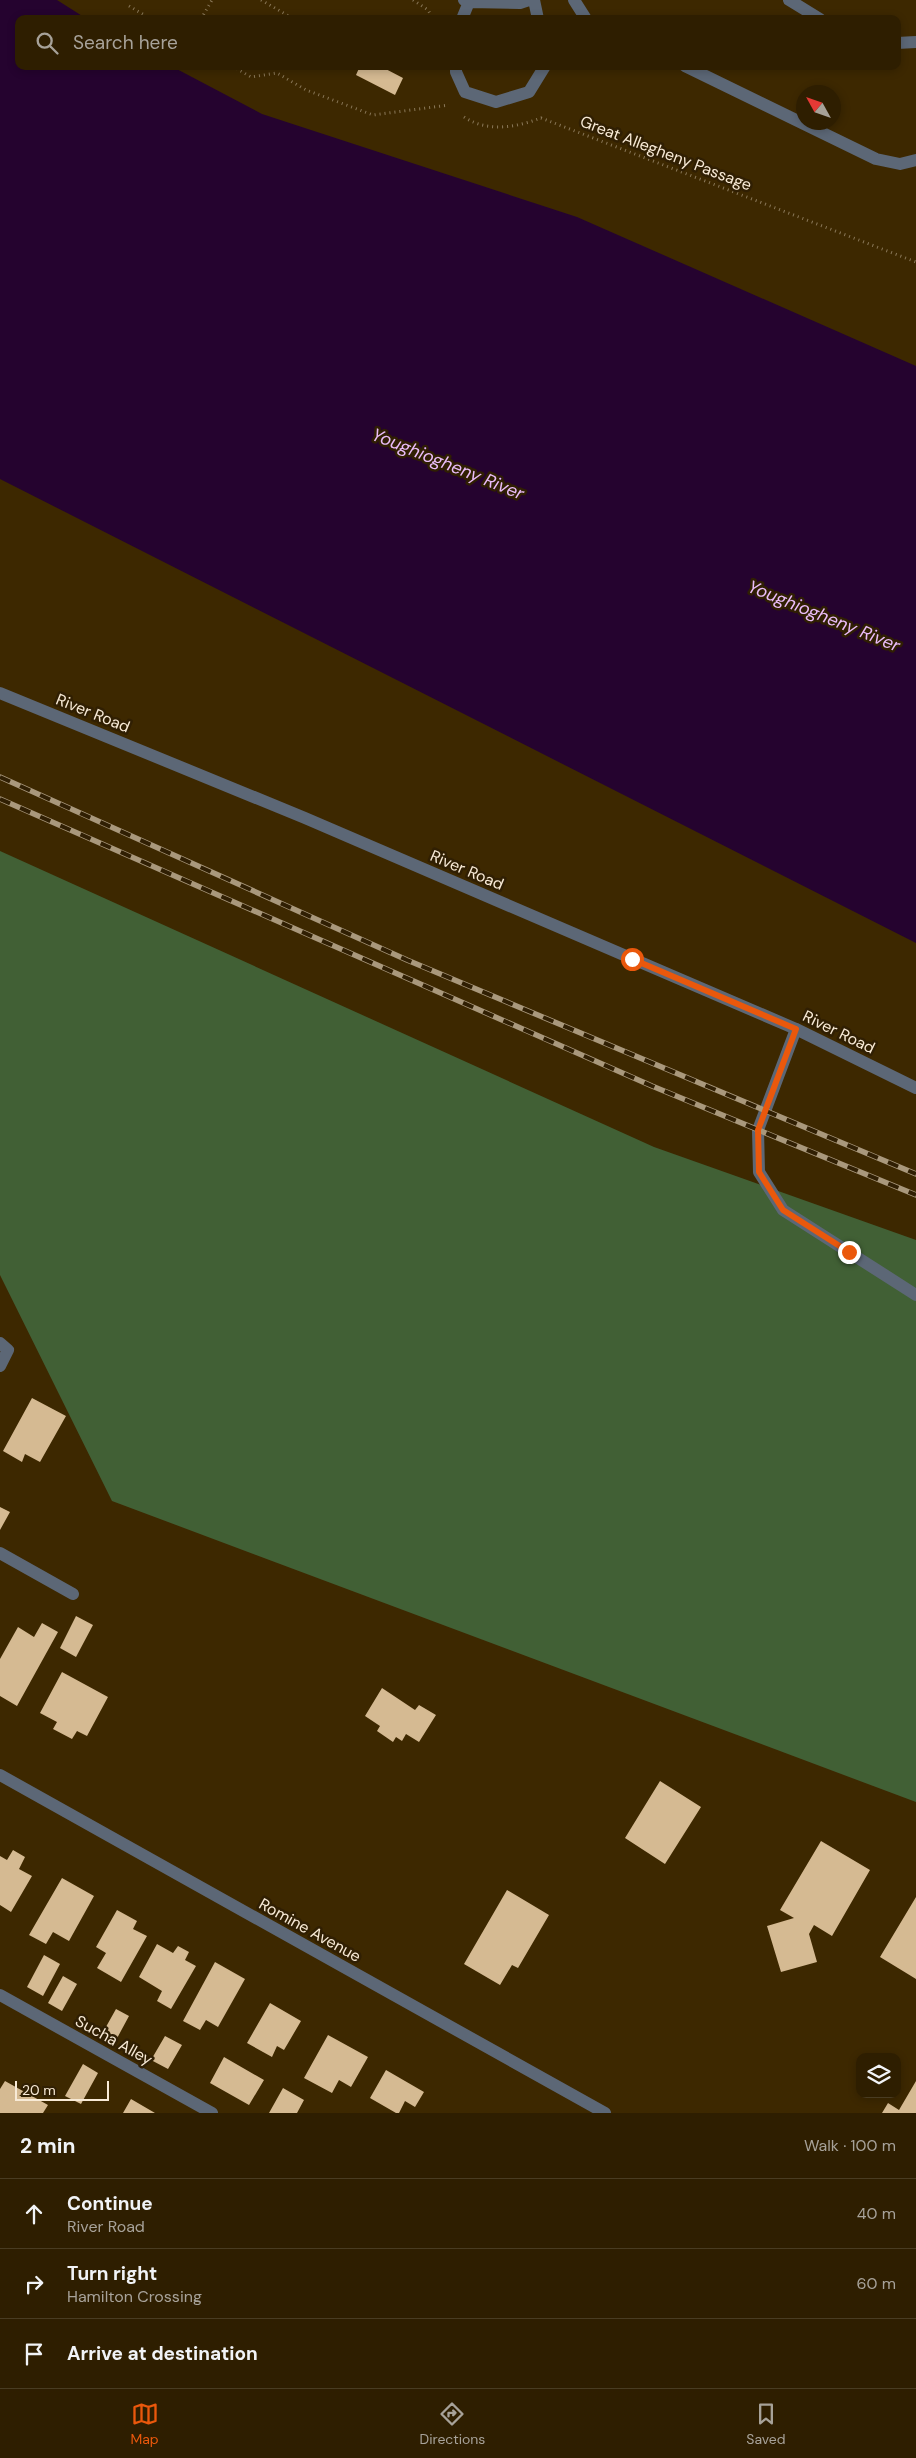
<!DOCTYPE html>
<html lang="en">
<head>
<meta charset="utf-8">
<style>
	body { margin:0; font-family:"DM Sans",sans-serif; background:#36270a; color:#f1f3f6 }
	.controls { position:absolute; right:15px; bottom:15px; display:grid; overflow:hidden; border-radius:10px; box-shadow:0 2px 8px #0003 }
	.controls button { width:45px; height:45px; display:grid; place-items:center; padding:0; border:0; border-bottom:1px solid #493c22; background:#2e1e00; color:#f1f3f6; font:25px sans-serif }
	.compass { position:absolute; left:796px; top:85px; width:45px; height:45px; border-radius:50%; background:#2e1e00; box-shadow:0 2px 8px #0003; rotate:310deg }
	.scale { position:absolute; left:15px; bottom:12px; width:94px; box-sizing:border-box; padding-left:5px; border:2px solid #f8ead6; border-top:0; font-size:14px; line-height:18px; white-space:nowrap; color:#f8ead6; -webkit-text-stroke:4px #301f03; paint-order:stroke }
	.stop { position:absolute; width:15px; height:15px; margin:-11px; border:4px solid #ea580c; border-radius:50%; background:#fff }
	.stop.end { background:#ea580c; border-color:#fff; box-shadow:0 1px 5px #0008 }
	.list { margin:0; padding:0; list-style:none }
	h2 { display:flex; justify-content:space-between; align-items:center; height:65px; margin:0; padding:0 20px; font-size:21px }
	h2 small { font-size:16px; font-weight:400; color:#a7a299 }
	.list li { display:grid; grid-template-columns:32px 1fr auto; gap:15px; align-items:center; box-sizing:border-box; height:70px; padding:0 20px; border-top:1px solid #493c22 }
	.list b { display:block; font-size:19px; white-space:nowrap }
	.list p { margin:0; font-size:16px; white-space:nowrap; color:#a7a299 }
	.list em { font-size:16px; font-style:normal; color:#a7a299 }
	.icon { flex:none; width:28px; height:28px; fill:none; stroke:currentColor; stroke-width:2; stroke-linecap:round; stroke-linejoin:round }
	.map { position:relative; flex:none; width:916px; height:2113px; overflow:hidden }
	.search { position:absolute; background:#2e1e00; box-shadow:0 2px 8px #0003; left:15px; right:15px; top:15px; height:55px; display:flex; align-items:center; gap:12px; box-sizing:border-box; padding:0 18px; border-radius:10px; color:#a7a299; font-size:19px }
	.sheet { height:275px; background:#2e1e00 }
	nav { display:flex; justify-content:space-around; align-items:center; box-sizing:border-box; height:70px; border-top:1px solid #493c22; background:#2e1e00; font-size:14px; color:#a7a299 }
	nav a { display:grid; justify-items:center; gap:2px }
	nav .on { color:#ea580c }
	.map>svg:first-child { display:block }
	.green { fill:#416035 }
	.water { fill:#25032f }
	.building { fill:#d5ba92 }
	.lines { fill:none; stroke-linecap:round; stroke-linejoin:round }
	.path { stroke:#8a7858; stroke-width:3; stroke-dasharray:1 4; stroke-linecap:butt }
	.service { stroke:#5c6776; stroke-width:12 }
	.minor { stroke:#5c6776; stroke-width:12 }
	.tertiary { stroke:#5c6776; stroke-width:12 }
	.rail-casing { stroke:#a9987c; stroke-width:5.5 }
	.rail { stroke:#301f03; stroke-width:4; stroke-dasharray:11; stroke-linecap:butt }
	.route { stroke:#ea580c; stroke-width:6 }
	.labels { text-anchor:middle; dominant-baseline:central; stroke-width:5; stroke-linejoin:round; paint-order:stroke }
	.street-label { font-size:16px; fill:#f8ead6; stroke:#301f03 }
	.water-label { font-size:18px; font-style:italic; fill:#eabcf9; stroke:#301f03 }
</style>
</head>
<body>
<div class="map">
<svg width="916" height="2113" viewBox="0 0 916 2113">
	<rect width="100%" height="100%" fill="#3d2800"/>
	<!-- green -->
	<path class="green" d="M0 851 654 1147 916 1240V1802L112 1501 0 1275Z"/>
	<!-- water -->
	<path class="water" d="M0 0H57L87 19H19V66H171L262 114 577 217 916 366V943L0 479Z"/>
	<!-- building -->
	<path class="building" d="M360 66H380L403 78 395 95 356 75Z
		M32 1398 66 1416 40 1462 25 1454 22 1462 3 1451Z
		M0 1507 10 1512 0 1530Z
		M76 1616 93 1625 76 1657 60 1648Z
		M42 1623 58 1632 17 1706 0 1696V1659L18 1627 34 1637Z
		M62 1672 108 1697 87 1736 77 1731 72 1739 53 1729 57 1722 40 1713Z
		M382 1688 415 1710 419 1705 436 1715 419 1742 406 1734 402 1741 396 1737 393 1742 377 1731 380 1726 365 1716Z
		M660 1781 701 1807 665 1864 625 1838Z
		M821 1841 870 1870 832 1936 814 1925 809 1934 817 1962 781 1972 767 1926 794 1918 780 1910Z
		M13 1850 25 1857 19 1869 32 1876 11 1912 0 1905V1856L7 1860Z
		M62 1878 94 1896 69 1941 53 1932 46 1944 29 1935Z
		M507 1890 549 1915 518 1968 512 1965 500 1985 464 1964Z
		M916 1897V1979L880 1957Z
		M117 1910 137 1921 133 1929 147 1936 121 1982 97 1968 106 1953 96 1947Z
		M157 1944 173 1953 178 1946 189 1952 185 1960 196 1966 171 2009 157 2001 162 1991 139 1977Z
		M44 1955 60 1964 43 1996 27 1987Z
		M215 1962 245 1979 218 2027 206 2020 200 2030 183 2021Z
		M63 1976 77 1984 62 2011 48 2003Z
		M270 2003 301 2021 284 2050 277 2046 272 2057 247 2043Z
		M116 2009 129 2016 115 2042 102 2034Z
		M328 2035 368 2057 351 2087 339 2080 332 2093 304 2078Z
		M165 2036 182 2045 168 2069 151 2060Z
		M224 2057 264 2080 249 2105 210 2083Z
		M83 2064 98 2073 81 2104 65 2096Z
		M386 2070 424 2092 415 2107 405 2101 399 2113H396L370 2098Z
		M5 2081 48 2105 43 2113H0V2089Z
		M916 2081V2113H882L888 2103 899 2110Z
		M283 2088 304 2100 297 2113H269Z
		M131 2099 155 2113H123Z"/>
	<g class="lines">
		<!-- path -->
		<path class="path" d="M261 0 294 19
			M413 0 428 10 433 19
			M129 6 151 19
			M201 19 212 0
			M232 66 251 77 277 73 306 90 373 115 449 105
			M464 117C488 133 517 127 541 118L916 262"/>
		<!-- service -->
		<path class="service" d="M0 1553 73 1594
			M0 1995 212 2113"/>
		<!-- minor -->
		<path class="minor" d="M464 0 469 2 520 3 529 0
			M534 0 538 19
			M574 0 586 19
			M789 0 820 19
			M462 19 469 2
			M897 43 916 42
			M456 66V72L465 92 496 102 529 92 545 66
			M685 66 876 159 900 164 916 160
			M796 1029 758 1130 759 1172 783 1210 916 1295
			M0 1343 8 1350 0 1366
			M0 1775 605 2113"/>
		<!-- tertiary -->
		<path class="tertiary" d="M0 693 305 818 796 1029 916 1088"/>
		<!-- rail casing -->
		<g class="rail-casing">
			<path id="rail" d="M0 777 407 960 916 1174
				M0 799 652 1086 916 1195"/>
		</g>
		<!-- rail -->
		<use href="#rail" class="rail"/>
	</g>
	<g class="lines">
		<!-- route -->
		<path class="route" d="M632 959 796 1029 758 1130 759 1172 783 1210 849 1252"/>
	</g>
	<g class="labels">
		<!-- street labels -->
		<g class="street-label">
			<text transform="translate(666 153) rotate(21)">Great Allegheny Passage</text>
			<text transform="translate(93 713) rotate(22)">River Road</text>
			<text transform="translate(467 870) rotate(23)">River Road</text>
			<text transform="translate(839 1032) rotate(26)">River Road</text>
			<text transform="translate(310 1930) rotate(29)">Romine Avenue</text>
			<text transform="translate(114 2040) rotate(29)">Sucha Alley</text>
		</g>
		<!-- water labels -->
		<g class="water-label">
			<text transform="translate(448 464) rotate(22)">Youghiogheny River</text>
			<text transform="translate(824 616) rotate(22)">Youghiogheny River</text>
		</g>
	</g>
</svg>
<div class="controls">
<button><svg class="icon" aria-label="layers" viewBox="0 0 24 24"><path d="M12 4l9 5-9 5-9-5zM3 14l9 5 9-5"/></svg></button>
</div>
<svg class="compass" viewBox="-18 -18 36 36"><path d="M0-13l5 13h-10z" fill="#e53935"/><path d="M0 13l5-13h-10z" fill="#a7a299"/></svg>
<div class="scale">20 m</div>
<div class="stop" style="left:632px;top:959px"></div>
<div class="stop end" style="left:849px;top:1252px"></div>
<div class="search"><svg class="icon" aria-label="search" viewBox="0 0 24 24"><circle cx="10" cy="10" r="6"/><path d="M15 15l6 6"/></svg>Search here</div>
</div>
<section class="sheet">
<h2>2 min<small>Walk · 100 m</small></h2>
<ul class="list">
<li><svg class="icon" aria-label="ahead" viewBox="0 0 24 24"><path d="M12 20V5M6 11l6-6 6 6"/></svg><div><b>Continue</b><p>River Road</p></div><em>40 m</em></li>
<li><svg class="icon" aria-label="right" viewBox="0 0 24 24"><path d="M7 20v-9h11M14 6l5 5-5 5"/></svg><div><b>Turn right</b><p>Hamilton Crossing</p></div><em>60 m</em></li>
<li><svg class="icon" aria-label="arrive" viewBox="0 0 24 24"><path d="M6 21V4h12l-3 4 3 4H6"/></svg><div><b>Arrive at destination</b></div></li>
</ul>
</section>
<nav>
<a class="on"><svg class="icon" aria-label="map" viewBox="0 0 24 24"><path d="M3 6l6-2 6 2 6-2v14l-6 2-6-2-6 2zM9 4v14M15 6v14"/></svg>Map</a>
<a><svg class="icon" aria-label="directions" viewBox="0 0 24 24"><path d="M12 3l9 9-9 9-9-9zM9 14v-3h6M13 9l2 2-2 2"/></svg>Directions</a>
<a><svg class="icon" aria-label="saved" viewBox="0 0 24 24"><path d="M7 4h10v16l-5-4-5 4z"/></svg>Saved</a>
</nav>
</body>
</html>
